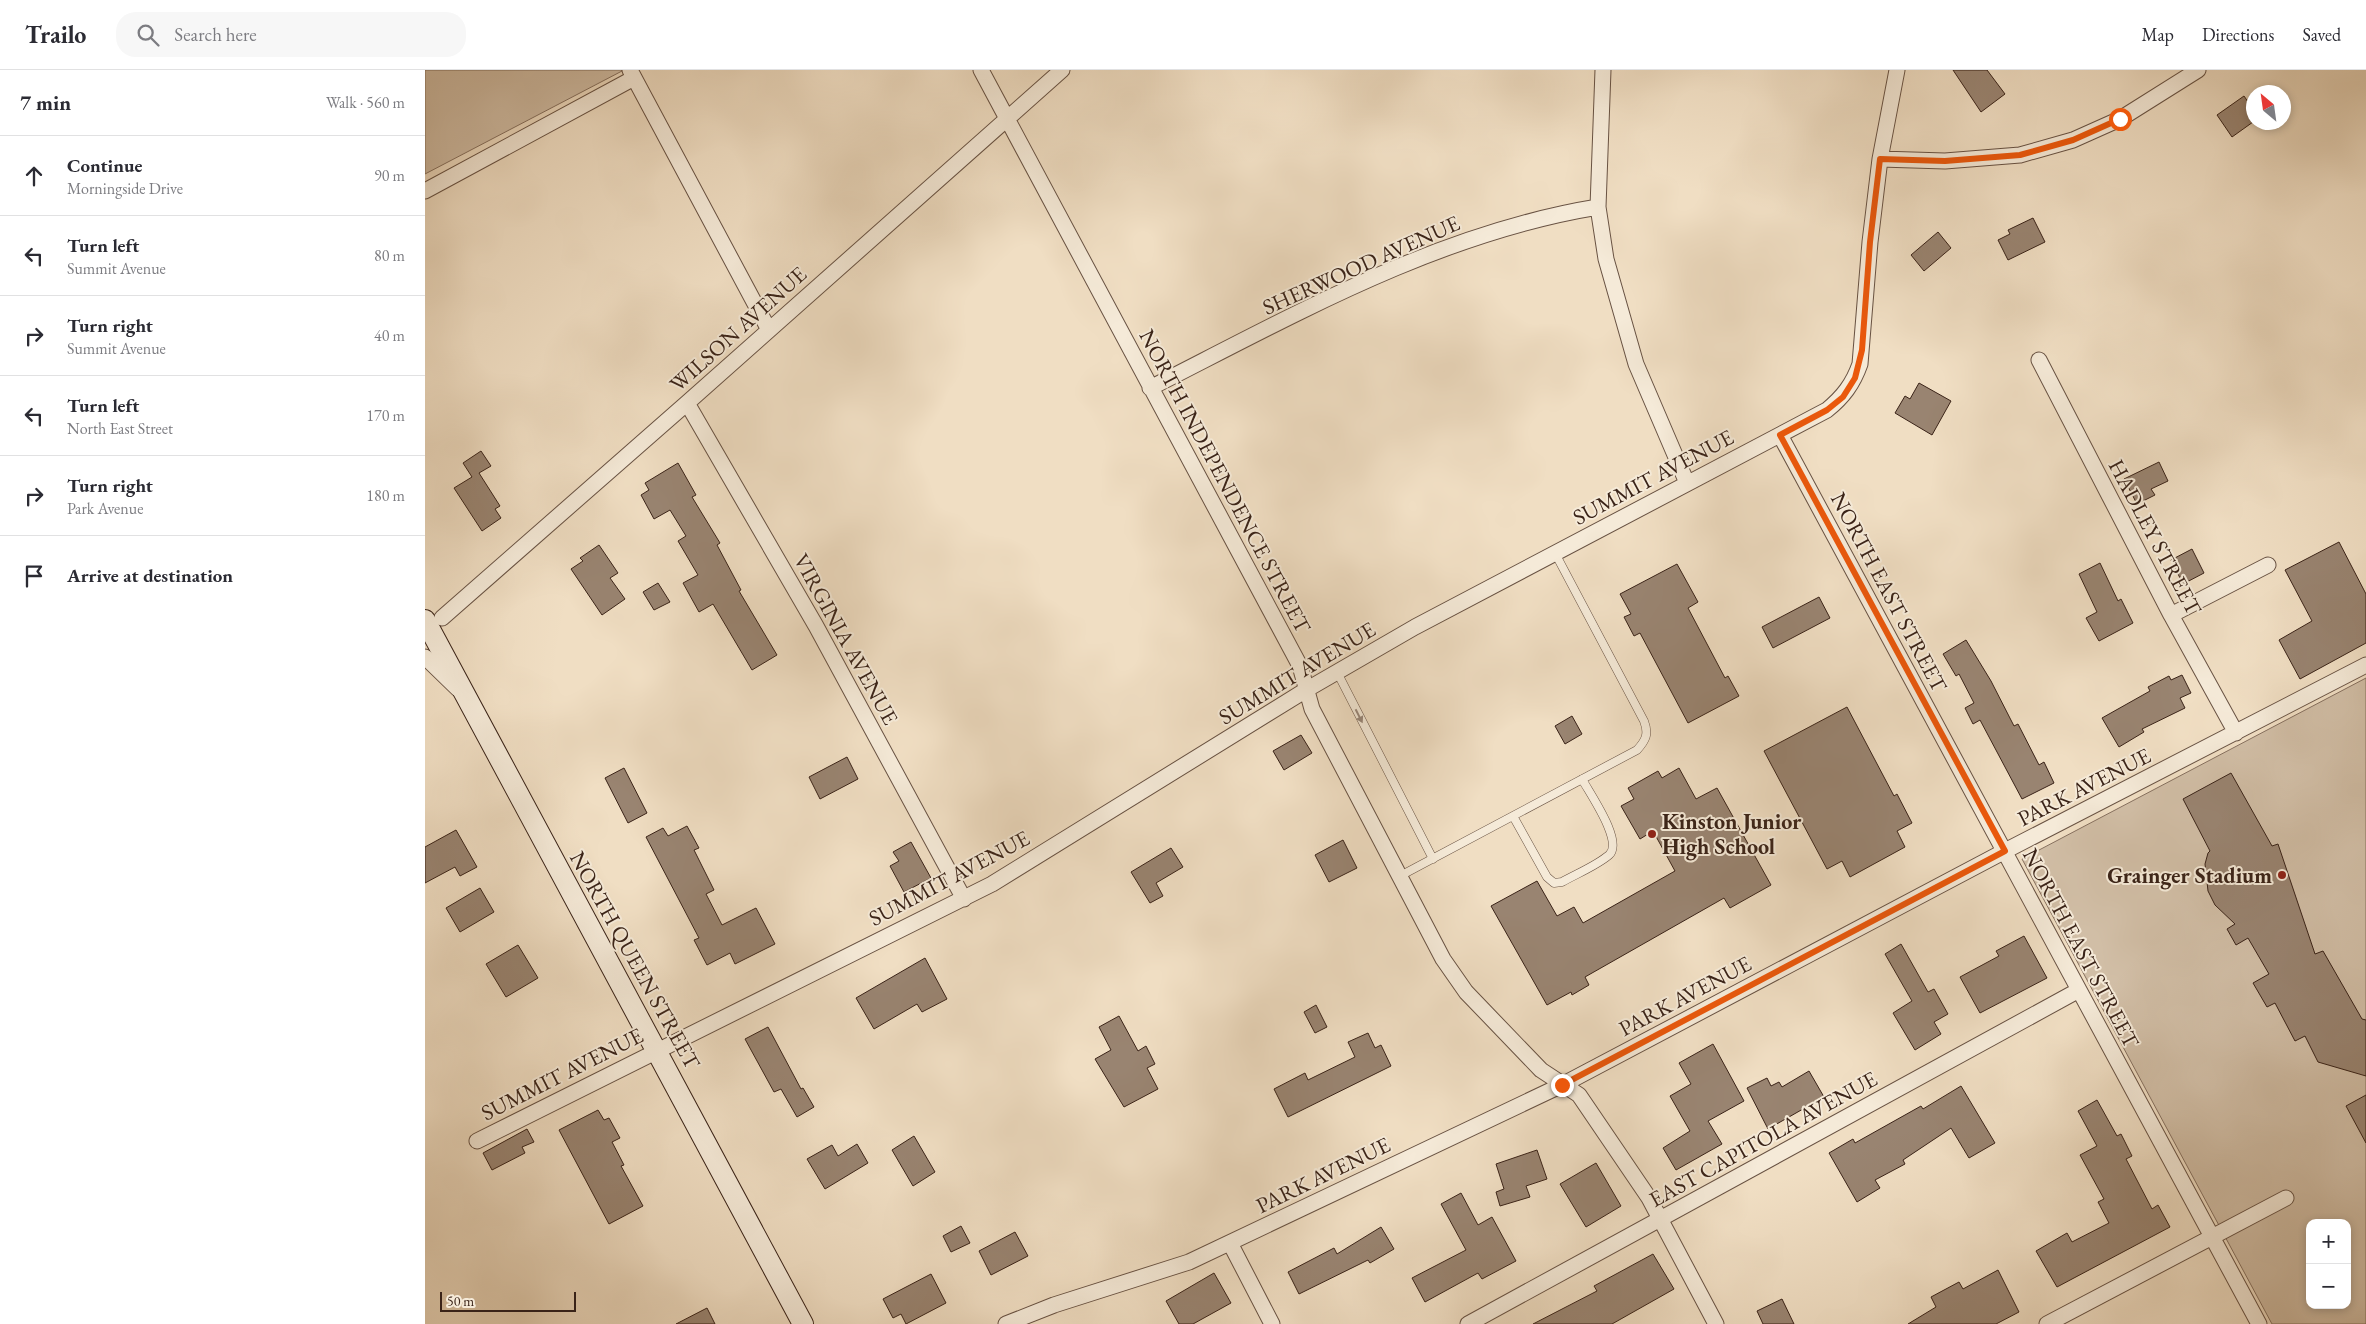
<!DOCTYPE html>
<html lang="en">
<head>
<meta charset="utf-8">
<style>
	body { margin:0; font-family:"EB Garamond",serif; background:#f7f7f7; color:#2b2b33 }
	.controls { position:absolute; right:15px; bottom:15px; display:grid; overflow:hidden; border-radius:10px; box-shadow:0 2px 8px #0003 }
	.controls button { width:45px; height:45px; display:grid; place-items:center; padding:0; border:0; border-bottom:1px solid #e1e1e2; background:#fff; color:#2b2b33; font:25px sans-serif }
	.compass { position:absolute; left:1821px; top:15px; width:45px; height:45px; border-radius:50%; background:#fff; box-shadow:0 2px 8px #0003; rotate:331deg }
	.scale { position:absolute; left:15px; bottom:12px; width:136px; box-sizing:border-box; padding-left:5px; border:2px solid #3a2318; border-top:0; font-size:14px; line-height:18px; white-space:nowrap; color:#3a2318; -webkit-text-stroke:4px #f5ead8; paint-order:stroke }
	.stop { position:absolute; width:15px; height:15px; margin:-11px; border:4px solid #ea580c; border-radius:50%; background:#fff }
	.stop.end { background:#ea580c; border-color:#fff; box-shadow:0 1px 5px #0008 }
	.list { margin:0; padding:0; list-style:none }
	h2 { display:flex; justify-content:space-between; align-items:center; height:65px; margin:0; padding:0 20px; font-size:21px }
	h2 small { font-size:16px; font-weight:400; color:#7c7c81 }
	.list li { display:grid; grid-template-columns:32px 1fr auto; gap:15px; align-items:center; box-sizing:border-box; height:80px; padding:0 20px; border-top:1px solid #e1e1e2 }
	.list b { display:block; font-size:19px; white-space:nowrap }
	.list p { margin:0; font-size:16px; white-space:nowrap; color:#7c7c81 }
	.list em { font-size:16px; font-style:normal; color:#7c7c81 }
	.icon { flex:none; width:28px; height:28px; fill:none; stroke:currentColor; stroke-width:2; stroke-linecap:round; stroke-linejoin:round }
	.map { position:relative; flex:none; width:1941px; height:1254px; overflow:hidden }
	header { display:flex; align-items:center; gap:30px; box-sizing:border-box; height:70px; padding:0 25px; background:#fff; border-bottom:1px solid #e1e1e2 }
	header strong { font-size:24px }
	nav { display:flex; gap:28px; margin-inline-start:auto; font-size:18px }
	.search { width:350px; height:45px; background:#f7f7f7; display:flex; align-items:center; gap:12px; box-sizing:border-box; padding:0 18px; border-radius:20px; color:#7c7c81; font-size:19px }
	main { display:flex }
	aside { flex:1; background:#fff }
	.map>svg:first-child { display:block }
	.green { fill:#d1bea6; stroke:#86705f; fill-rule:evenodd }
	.building { fill:#998471; stroke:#3a2318 }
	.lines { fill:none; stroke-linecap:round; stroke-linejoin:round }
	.lane-casing { stroke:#685243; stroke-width:9 }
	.street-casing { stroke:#685243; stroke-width:17 }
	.secondary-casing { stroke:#3a2318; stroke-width:22 }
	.lane { stroke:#f5ead8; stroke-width:8 }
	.street { stroke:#f5ead8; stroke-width:15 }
	.secondary { stroke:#f5ead8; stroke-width:20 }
	.oneway { fill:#988678 }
	.route { stroke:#ea580c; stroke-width:6 }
	.poi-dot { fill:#8f2418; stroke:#f5ead8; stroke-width:2 }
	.labels { text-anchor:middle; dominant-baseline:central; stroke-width:4; stroke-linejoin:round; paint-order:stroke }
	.street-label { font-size:22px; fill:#3a2318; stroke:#f5ead8 }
	.poi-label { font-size:22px; font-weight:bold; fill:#3a2318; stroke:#f5ead8; text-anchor:start }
</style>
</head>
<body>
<header>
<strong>Trailo</strong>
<div class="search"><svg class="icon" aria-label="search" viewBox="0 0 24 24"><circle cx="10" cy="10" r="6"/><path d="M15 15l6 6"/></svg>Search here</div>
<nav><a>Map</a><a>Directions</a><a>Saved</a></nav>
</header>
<main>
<aside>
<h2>7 min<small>Walk · 560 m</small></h2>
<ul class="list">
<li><svg class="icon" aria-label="ahead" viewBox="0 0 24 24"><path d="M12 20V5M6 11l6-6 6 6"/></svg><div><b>Continue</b><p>Morningside Drive</p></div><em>90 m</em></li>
<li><svg class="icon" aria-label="left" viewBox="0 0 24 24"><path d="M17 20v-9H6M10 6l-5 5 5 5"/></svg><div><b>Turn left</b><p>Summit Avenue</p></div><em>80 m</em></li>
<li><svg class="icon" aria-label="right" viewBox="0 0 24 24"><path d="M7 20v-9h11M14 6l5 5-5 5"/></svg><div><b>Turn right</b><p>Summit Avenue</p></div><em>40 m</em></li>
<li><svg class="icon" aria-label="left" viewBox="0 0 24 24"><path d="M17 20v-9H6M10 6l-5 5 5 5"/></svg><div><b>Turn left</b><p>North East Street</p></div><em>170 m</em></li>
<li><svg class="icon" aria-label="right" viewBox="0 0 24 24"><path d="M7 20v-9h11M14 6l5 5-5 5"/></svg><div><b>Turn right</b><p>Park Avenue</p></div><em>180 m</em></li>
<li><svg class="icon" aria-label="arrive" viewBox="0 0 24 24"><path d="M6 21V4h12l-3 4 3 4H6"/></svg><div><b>Arrive at destination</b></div></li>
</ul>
</aside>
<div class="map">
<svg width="1941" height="1254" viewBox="0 0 1941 1254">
	<rect width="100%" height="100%" fill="#f0dec3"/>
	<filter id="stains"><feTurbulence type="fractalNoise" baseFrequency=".004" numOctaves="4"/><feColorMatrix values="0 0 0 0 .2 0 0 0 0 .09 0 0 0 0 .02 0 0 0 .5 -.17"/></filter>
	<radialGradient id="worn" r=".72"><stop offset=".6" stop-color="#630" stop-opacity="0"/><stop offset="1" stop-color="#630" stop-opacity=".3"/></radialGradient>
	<!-- green -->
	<path class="green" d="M0 0H196L197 1 0 104Z
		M1941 608V1254H1847L1597 789ZM1885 1153H1922V1235H1885Z"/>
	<!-- building -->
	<path class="building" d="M1528 0H1562L1580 24 1556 42Z
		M1819 26 1828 39V52L1807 67 1792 45Z
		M1608 148 1620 172 1583 190 1573 170 1585 164 1583 160Z
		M1513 162 1526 178 1499 201 1486 185Z
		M1494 313 1526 331 1507 365 1470 343 1480 326 1485 329Z
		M56 381 66 396 54 403 75 436 70 439 76 448 57 461 29 418 47 407 38 393Z
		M1734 392 1743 411 1726 419 1730 425 1712 434 1699 409Z
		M253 393 271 425 267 427 295 473 292 475 316 520 314 521 352 585 327 600 288 534 274 542 258 513 273 505 253 471 261 466 245 440 229 449 216 425 224 420 220 413Z
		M1914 472 1941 524V573L1875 609 1854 570 1887 551 1860 500Z
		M174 475 193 503 185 508 200 529 177 545 146 499 158 491 155 488Z
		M1767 479 1779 503 1758 514 1746 490Z
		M1675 493 1693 531 1696 529 1708 553 1674 571 1661 548 1672 542 1654 504Z
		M1252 494 1273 532 1263 538 1300 608 1303 606 1314 626 1263 653 1215 563 1209 566 1199 547 1206 544 1195 524Z
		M233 513 245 532 229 540 218 522Z
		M1394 527 1405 548 1348 578 1337 557Z
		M1541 570 1566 611 1589 656 1593 654 1614 695 1619 692 1629 713 1597 729 1555 650 1548 654 1540 638 1549 633 1534 604 1531 606 1518 584Z
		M1757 605 1766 623 1755 628 1760 638 1717 659 1719 662 1694 677 1677 648 1725 621 1723 617 1744 606 1746 610Z
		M1422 637 1469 726 1472 724 1487 753 1472 761 1480 777 1425 807 1417 791 1402 799 1339 681Z
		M1147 646 1157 664 1140 674 1130 656Z
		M876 665 887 683 859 700 848 681Z
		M422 687 433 709 395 729 384 707Z
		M199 698 222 743 203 753 180 708Z
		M1254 698 1271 729 1292 718 1346 815 1305 838 1299 828 1160 907 1164 915 1147 925 1146 922 1122 935 1066 836 1112 811 1132 846 1149 837 1158 853 1250 801 1228 761 1215 769 1196 736 1209 729 1203 718 1233 701 1237 708Z
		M1806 703 1847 776 1853 774 1890 884 1898 881 1937 949 1941 950V1006L1893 992 1880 966 1870 971 1850 933 1842 937 1828 913 1844 904 1823 868 1811 875 1802 859 1810 854 1790 835 1783 821 1780 794 1783 783 1785 781 1758 729Z
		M262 756 274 778 269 780 289 820 281 824 297 855 331 838 350 874 310 894 305 883 282 895 269 870 274 868 221 767 238 758 243 766Z
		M31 760 52 797 35 806 30 797 0 813V777Z
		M918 770 932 798 904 812 890 785Z
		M486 772 506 808 479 822 465 796 474 791 468 782Z
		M746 778 758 797 731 813 738 826 725 833 706 802Z
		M55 818 69 842 35 862 21 838Z
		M1599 866 1622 908 1555 943 1535 907 1574 886 1571 881Z
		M1476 874 1503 922 1509 919 1523 944 1509 952 1516 964 1490 980 1468 943 1487 931 1460 884Z
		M93 875 113 908 81 927 61 894Z
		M500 888 522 929 497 942 492 934 449 959 431 928Z
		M891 935 902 957 890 963 879 942Z
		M694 946 713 981 721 976 730 994 722 998 733 1019 699 1037 670 989 686 980 674 957Z
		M343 957 376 1019 378 1018 389 1037 372 1047 356 1019 349 1022 320 969Z
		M943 963 950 978 956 975 966 996 863 1047 849 1019 880 1003 883 1010 930 987 923 972Z
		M1288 974 1319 1031 1283 1051 1297 1074 1251 1100 1238 1078 1265 1061 1245 1026 1266 1014 1254 993Z
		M1384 1001 1399 1027 1343 1059 1322 1018 1342 1008 1346 1016 1354 1012 1357 1017Z
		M1536 1016 1570 1073 1544 1088 1526 1058 1478 1090 1480 1094 1450 1110 1455 1118 1432 1132 1404 1083 1428 1069 1430 1073 1496 1036 1498 1039Z
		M1941 1025V1073L1921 1036Z
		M1672 1030 1692 1066 1696 1064 1707 1086 1701 1089 1727 1139 1733 1135 1745 1157 1632 1217 1611 1181 1642 1163 1647 1172 1684 1153 1673 1132 1679 1129 1655 1085 1672 1076 1653 1041Z
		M173 1040 179 1050 184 1048 195 1068 187 1072 199 1095 196 1096 218 1136 184 1154 134 1060Z
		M102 1059 109 1072 97 1077 100 1083 67 1100 58 1083Z
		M489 1066 510 1102 488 1116 467 1080Z
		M432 1074 443 1093 400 1119 382 1089 407 1075 413 1086Z
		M1112 1080 1122 1109 1101 1116 1105 1127 1075 1136 1071 1122 1079 1119 1071 1094Z
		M1171 1093 1196 1136 1161 1157 1135 1114Z
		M1036 1123 1053 1155 1067 1147 1091 1191 1057 1209 1053 1203 1000 1232 987 1208 1041 1180 1016 1134Z
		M536 1156 545 1173 526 1182 518 1166Z
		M956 1157 969 1179 945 1193 943 1190 874 1224 863 1202 909 1178 912 1184Z
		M590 1162 603 1186 566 1205 554 1181Z
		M1228 1184 1249 1219 1187 1254H1108L1172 1221 1169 1216Z
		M1573 1200 1594 1242 1571 1254H1483L1511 1237 1506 1227 1534 1212 1538 1219Z
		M789 1203 806 1233 768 1254H754L741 1231Z
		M506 1204 521 1233 481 1254 476 1244 468 1248 458 1229Z
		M1357 1229 1369 1254H1338L1332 1241Z
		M282 1238 290 1254H251Z"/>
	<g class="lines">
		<!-- lane casing -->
		<g class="lane-casing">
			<path id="lane" d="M912 602 1008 789
				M1088 746 1122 807 1129 813 1137 812C1151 804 1171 796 1184 785 1199 772 1165 724 1157 709
				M975 806 1212 680C1221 670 1224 664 1219 651L1130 483"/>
		</g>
		<!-- street casing -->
		<g class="street-casing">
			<path id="street" d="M205 0 344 260
				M556 0 875 596 887 639 1018 889 1041 922 1116 1000 1154 1025 1224 1128 1291 1254
				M1178 0 1173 137 1181 189 1211 294 1262 413
				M1455 89 1520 91 1595 85 1648 70 1695 49 1773 0
				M0 121 209 8
				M1614 290 1746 545 1811 663
				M725 318C869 245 1013 163 1173 137
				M262 333 391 556 539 829
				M1355 365 1834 1254
				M1746 545 1843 495
				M17 548 262 333 637 0
				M0 587 33 619
				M52 1071 567 814 881 620 990 557 1402 340C1418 327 1428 314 1435 294L1445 172 1455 89 1472 0
				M805 1173 847 1254
				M581 1254 629 1235 764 1192 1137 1015 1580 781 1941 595
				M1043 1254 1654 920
				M1622 1254 1861 1128"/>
		</g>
		<!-- secondary casing -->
		<g class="secondary-casing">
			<path id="secondary" d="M0 550 378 1254"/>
		</g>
		<!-- lane -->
		<use href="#lane" class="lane"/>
		<!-- street -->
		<use href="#street" class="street"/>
		<!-- secondary -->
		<use href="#secondary" class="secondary"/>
	</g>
	<!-- one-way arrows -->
	<defs><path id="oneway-solid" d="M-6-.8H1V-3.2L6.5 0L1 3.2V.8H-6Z" transform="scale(1.25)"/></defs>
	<use class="oneway" href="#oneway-solid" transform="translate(934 646) rotate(63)"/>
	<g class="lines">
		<!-- route -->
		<path class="route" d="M1137 1015 1580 781 1355 365 1402 340 1418 327 1430 308 1437 280 1445 172 1455 89 1520 91 1595 85 1648 70 1695 49"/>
	</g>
	<!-- markers -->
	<g class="poi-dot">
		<circle cx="1227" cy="764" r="5"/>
		<circle cx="1857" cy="805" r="5"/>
	</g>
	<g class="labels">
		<!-- street labels -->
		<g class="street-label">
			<text transform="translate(936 195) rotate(-24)">SHERWOOD AVENUE</text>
			<text transform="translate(313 259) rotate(-42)">WILSON AVENUE</text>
			<text transform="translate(1228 407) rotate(-28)">SUMMIT AVENUE</text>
			<text transform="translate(800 411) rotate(62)">NORTH INDEPENDENCE STREET</text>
			<text transform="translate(1730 467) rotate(62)">HADLEY STREET</text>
			<text transform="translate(1464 522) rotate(62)">NORTH EAST STREET</text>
			<text transform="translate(421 569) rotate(61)">VIRGINIA AVENUE</text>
			<text transform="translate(872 603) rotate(-31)">SUMMIT AVENUE</text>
			<text transform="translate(1659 717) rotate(-27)">PARK AVENUE</text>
			<text transform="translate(524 808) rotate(-28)">SUMMIT AVENUE</text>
			<text transform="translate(1656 878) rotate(62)">NORTH EAST STREET</text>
			<text transform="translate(210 890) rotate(61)">NORTH QUEEN STREET</text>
			<text transform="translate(1260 926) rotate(-28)">PARK AVENUE</text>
			<text transform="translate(137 1004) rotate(-27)">SUMMIT AVENUE</text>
			<text transform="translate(1338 1069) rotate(-29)">EAST CAPITOLA AVENUE</text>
			<text transform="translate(898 1105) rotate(-26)">PARK AVENUE</text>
		</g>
		<!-- poi labels -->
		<g class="poi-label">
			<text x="1237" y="751">Kinston Junior<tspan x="1237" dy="25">High School</tspan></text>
			<text x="1847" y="805" text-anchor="end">Grainger Stadium</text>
		</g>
	</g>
	<rect width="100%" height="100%" filter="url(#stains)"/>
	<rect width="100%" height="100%" fill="url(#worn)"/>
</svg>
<div class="controls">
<button>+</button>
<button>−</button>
</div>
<svg class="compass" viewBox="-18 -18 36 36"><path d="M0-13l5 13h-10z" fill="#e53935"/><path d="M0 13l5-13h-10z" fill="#7c7c81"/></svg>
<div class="scale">50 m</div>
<div class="stop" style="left:1695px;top:49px"></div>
<div class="stop end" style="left:1137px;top:1015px"></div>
</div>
</main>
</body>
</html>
